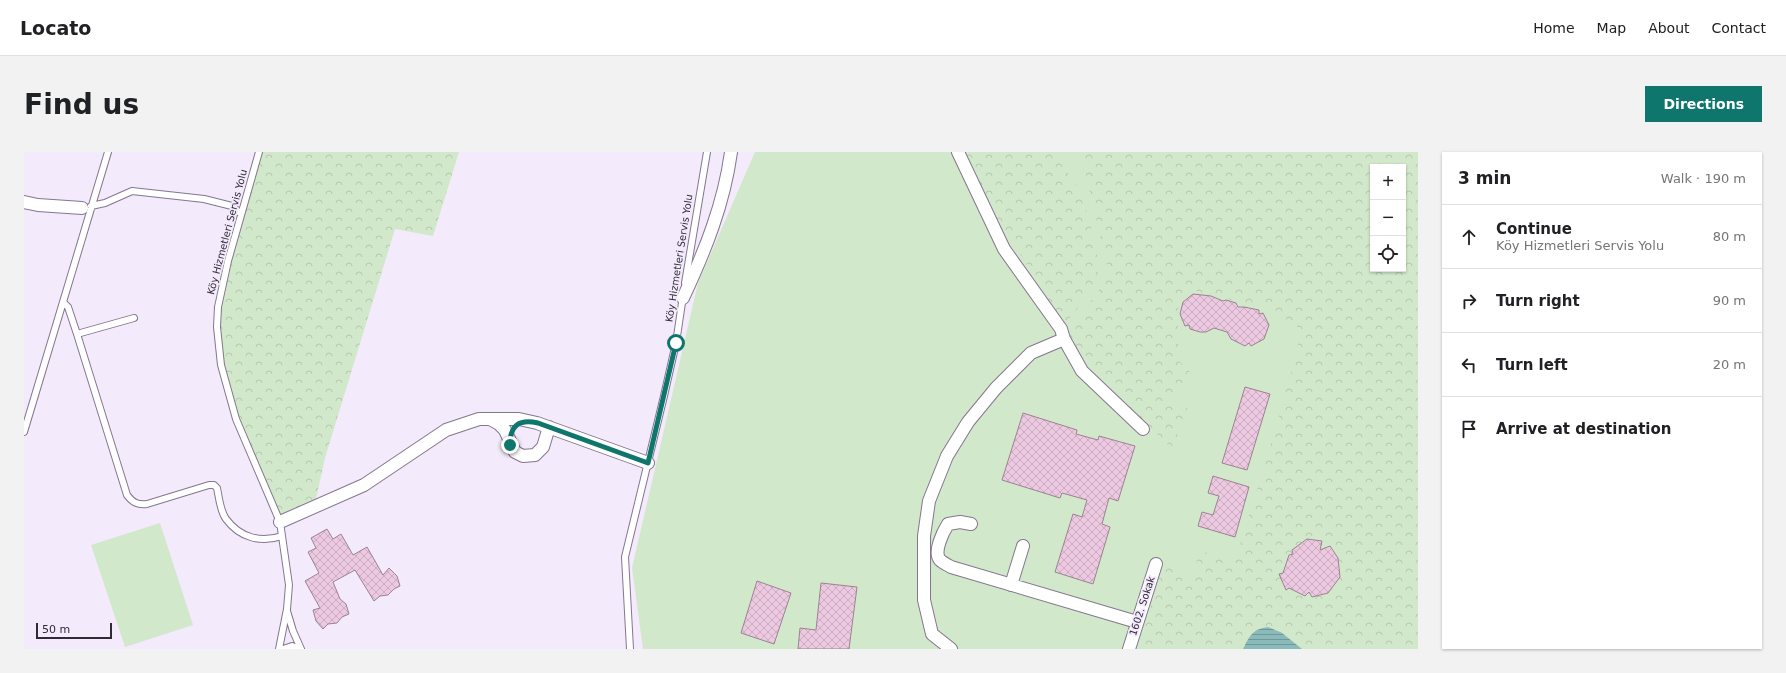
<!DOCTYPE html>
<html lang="en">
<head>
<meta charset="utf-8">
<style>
	body { margin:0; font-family:"DejaVu Sans",sans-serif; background:#f2f2f2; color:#202124 }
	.controls { position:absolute; right:12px; top:12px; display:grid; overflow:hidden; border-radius:0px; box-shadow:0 1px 3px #0004 }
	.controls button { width:36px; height:36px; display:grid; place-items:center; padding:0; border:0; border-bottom:1px solid #e0e0e0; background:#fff; color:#202124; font:20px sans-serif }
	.scale { position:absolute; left:12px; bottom:10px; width:76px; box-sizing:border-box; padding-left:4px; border:2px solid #302a35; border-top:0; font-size:11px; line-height:14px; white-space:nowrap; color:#302a35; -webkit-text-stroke:3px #f3eafb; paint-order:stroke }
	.stop { position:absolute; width:12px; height:12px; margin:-9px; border:3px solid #0f766e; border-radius:50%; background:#fff }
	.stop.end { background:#0f766e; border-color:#fff; box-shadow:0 1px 4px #0008 }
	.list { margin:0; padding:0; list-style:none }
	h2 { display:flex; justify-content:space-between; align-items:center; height:52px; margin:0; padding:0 16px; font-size:17px }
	h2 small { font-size:13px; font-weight:400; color:#757577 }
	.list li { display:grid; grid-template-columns:26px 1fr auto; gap:12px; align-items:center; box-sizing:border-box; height:64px; padding:0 16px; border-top:1px solid #e0e0e0 }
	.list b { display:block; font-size:15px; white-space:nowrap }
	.list p { margin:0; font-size:13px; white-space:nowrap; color:#757577 }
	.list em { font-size:13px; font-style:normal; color:#757577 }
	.icon { flex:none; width:22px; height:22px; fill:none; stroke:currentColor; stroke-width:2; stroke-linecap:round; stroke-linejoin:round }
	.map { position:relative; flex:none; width:1394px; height:497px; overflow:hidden; border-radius:0px }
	header { display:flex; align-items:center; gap:24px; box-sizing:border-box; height:56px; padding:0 20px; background:#fff; border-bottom:1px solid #e0e0e0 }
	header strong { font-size:19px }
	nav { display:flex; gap:22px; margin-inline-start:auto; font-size:14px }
	.intro { display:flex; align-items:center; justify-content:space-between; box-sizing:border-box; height:96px; padding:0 24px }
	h1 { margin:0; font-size:28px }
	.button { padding:10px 18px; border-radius:0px; background:#0f766e; color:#fff; font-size:14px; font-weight:700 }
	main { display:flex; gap:24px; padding:0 24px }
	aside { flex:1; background:#fff; border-radius:0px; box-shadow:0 1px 3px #0004 }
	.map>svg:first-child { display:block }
	.grass { fill:#d2e8ca; fill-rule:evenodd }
	.forest { fill:url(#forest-crowns); fill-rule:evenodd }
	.water { fill:url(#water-rules) }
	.building { fill:url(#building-cross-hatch); stroke:#9c8293 }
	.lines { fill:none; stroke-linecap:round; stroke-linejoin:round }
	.lane-casing { stroke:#84768f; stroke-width:8 }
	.street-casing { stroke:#84768f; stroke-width:14 }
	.lane { stroke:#fff; stroke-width:6 }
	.street { stroke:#fff; stroke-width:12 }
	.route { stroke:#0f766e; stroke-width:5 }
	.labels { text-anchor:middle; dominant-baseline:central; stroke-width:3.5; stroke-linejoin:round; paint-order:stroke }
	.street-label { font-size:10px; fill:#302a35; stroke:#f3eafb }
</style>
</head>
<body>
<header>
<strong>Locato</strong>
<nav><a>Home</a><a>Map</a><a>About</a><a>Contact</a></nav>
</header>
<div class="intro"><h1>Find us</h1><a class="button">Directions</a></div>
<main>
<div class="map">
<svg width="1394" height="497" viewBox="0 0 1394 497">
	<defs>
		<pattern id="forest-crowns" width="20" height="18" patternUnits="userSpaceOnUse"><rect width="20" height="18" fill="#d2e8ca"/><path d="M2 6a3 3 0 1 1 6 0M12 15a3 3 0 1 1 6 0" fill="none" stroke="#b5c7ae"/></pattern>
		<pattern id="water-rules" width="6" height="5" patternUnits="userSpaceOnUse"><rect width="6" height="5" fill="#8bbabb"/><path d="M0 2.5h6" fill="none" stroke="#729799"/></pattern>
		<pattern id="building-cross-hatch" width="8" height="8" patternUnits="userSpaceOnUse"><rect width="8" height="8" fill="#ecc9e0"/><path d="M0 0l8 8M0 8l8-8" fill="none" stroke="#cbadc1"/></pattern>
	</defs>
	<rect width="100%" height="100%" fill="#f3eafb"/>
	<!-- grass -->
	<path class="grass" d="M731 0H1394V497H619L608 416 674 131ZM1349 15H1379V117H1349Z
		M136 371 169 473 101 495 67 393Z"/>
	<!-- forest -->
	<path class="forest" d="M235 0H435L409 84 371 77 301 306 290 356 256 370 201 232 194 155Z
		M940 0H1028L1057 39 1069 83 1075 113 1073 126 1056 153 1049 163 1043 168 1038 169 1019 142 999 106 973 67Z
		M1062 0H1394V497H1114L1138 414 1169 422 1176 399 1211 408 1240 315 1274 197 1273 174 1268 170 1235 155 1164 137C1145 157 1160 179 1152 202L1155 209 1170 224 1172 235 1162 236 1151 244 1149 254C1158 254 1166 255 1171 264L1169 268 1154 276 1152 293 1146 294 1061 215 1037 177C1058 160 1076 144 1084 118L1060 14ZM1349 15H1379V117H1349Z"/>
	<!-- water -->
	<path class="water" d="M1244 475 1258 481 1278 497H1219C1226 484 1228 477 1244 475Z"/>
	<!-- building -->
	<path class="building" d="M1169 142 1187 144 1199 149 1202 148 1212 151 1214 155H1220L1235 158V162L1239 161 1245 173 1240 187 1227 194 1225 191 1221 194 1207 187 1203 180 1190 176 1182 180H1176L1166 177 1165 173 1161 174 1156 162 1159 150Z
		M1221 235 1246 242 1223 318 1198 311Z
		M999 261 1053 278 1052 282 1074 288 1075 284 1111 294 1094 349 1085 346 1078 372 1086 375 1069 432 1031 420 1049 362 1058 365 1063 348 1038 341 1036 346 978 328Z
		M1189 324 1225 335 1211 385 1174 374 1178 360 1189 363 1195 344 1184 341Z
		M303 377 309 387 317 382 329 403 343 395 359 423 365 416 373 424 376 434 370 437 364 443 356 444 350 449 331 418 309 430 316 447 322 452 325 462 318 465 313 471 304 472 299 477 292 469 289 458 296 456 281 429 295 421 284 400 292 396 287 386Z
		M1283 387 1298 389 1296 398 1306 394 1314 406 1316 425 1304 441 1288 445 1285 440 1281 444 1265 436 1262 438 1255 422 1259 421 1265 403 1269 402 1268 398Z
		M733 429 767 441 750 492 717 481Z
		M797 431 833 435 825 497H774L776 476 792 478Z"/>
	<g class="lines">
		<!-- lane casing -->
		<g class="lane-casing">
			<path id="lane" d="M235 0 204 109 194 155 193 175 197 213 212 267 256 370 265 433 263 457 255 497
				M67 54 81 51 108 39 180 47 208 54 217 62
				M661 131 683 0
				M39 150 44 155 53 182 103 343C109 351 114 353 123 352L185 333H190L193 336C195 345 196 359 202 367 216 386 237 391 258 384
				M53 182 110 166
				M0 280 84 0
				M263 459 269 479 277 497
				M259 497 268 494 275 497
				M606 497 601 405 640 244 652 191 659 144"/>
		</g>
		<!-- street casing -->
		<g class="street-casing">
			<path id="street" d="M0 50 14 53 58 56
				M659 146C681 99 700 52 707 0
				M1040 187 1058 219 1119 277
				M466 267 475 272 481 278 491 300 499 304 511 303 519 295 525 275
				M256 370 340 333 422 278 455 267H495L513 271 624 311
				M947 372 936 370 924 372C919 380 909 400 916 408 919 411 924 413 927 415L1113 470
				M987 433 999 394
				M927 497 908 482 900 448V384L905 349 923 304 944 270 972 236 1007 201 1040 187 1037 177 980 97 934 0
				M1105 497 1132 412"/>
		</g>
		<!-- lane -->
		<use href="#lane" class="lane"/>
		<!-- street -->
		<use href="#street" class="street"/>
	</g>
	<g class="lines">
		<!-- route -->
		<path class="route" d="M486 293C486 273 495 267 514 271L624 311 652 191"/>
	</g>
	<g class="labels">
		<!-- street labels -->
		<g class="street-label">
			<text transform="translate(203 80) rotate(-75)">Köy Hizmetleri Servis Yolu</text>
			<text transform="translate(655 106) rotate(-81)">Köy Hizmetleri Servis Yolu</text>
			<text transform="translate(1118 454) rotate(-72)">1602. Sokak</text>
		</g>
	</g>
</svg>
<div class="controls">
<button>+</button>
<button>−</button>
<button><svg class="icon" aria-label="locate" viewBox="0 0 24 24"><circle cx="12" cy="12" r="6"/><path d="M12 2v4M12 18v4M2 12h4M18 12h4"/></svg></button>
</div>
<div class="scale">50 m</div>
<div class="stop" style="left:652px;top:191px"></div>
<div class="stop end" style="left:486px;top:293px"></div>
</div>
<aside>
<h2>3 min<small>Walk · 190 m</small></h2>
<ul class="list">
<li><svg class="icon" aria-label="ahead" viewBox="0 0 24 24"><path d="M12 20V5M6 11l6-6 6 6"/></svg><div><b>Continue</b><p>Köy Hizmetleri Servis Yolu</p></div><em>80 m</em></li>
<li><svg class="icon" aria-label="right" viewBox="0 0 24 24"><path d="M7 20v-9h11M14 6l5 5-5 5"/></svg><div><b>Turn right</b></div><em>90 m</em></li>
<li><svg class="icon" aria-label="left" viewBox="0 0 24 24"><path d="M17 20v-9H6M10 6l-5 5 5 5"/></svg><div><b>Turn left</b></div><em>20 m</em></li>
<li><svg class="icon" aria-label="arrive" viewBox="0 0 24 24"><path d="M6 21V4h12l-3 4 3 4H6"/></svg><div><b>Arrive at destination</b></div></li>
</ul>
</aside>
</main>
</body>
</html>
